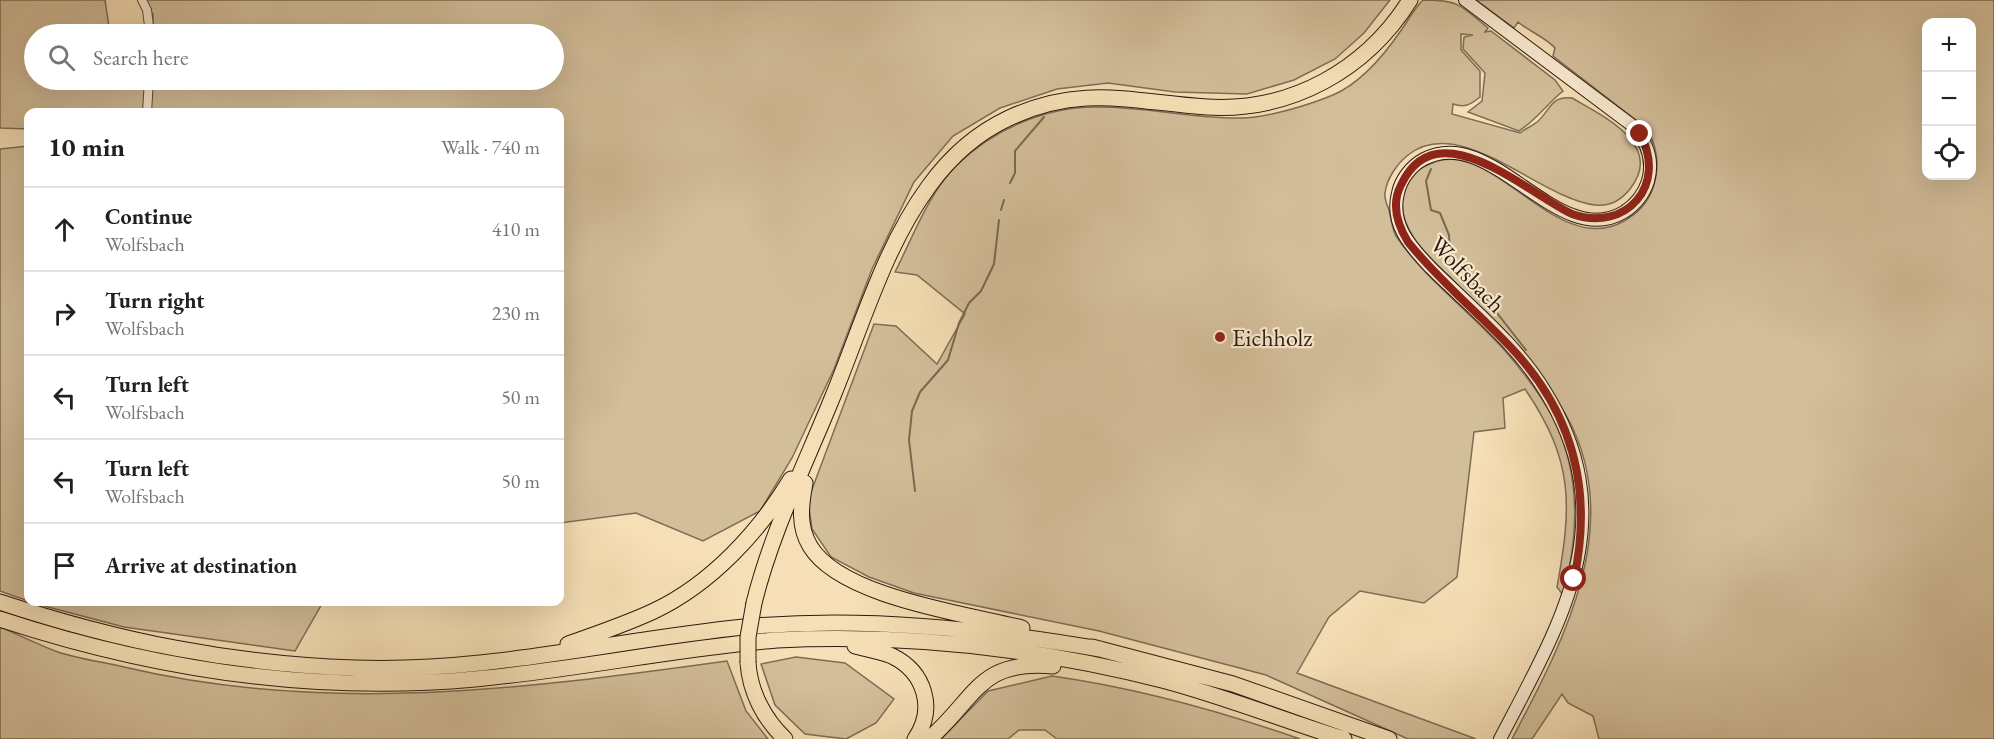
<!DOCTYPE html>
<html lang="en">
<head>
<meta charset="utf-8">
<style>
	:root { --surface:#fff; --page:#f2f2f2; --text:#202124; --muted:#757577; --line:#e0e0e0 }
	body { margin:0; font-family:"EB Garamond",serif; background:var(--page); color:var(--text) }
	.controls { position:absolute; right:18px; top:18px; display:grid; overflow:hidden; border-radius:12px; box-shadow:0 6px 24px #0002 }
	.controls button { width:54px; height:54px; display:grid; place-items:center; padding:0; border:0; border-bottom:2px solid var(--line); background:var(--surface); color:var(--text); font:30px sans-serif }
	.stop { position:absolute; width:18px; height:18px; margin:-14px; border:4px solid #8f2418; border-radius:50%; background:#fff }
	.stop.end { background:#8f2418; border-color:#fff; box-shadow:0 2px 6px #0008 }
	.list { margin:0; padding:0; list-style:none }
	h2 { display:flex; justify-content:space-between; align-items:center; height:78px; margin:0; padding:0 24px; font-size:26px }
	h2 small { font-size:20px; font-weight:400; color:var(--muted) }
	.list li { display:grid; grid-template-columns:39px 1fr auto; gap:18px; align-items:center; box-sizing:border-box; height:84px; padding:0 24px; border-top:2px solid var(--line) }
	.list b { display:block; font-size:22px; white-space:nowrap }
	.list p { margin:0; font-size:20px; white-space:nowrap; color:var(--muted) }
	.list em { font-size:20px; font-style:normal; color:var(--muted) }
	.icon { flex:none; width:33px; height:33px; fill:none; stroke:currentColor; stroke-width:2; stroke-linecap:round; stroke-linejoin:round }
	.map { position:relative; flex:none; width:1994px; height:739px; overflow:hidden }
	.search { position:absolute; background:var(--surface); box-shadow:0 6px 24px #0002; left:24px; top:24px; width:540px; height:66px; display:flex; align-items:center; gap:15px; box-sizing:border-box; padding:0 21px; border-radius:33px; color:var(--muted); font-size:22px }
	.panel { position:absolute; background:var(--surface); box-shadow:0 6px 24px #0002; left:24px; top:108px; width:540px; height:498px; border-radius:12px }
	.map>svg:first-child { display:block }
	.green { fill:#d3be9a; stroke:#7e6c54; stroke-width:1.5; fill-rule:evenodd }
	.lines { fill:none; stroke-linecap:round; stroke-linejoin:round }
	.stream { stroke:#7b6851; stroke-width:2 }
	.minor-casing { stroke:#5d4c39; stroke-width:10 }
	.secondary-casing { stroke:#2a1b0f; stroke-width:14 }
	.motorway-casing { stroke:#2a1b0f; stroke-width:17 }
	.minor { stroke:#f9ead0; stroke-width:8 }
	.secondary { stroke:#f9ead0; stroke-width:12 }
	.motorway { stroke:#f6dfb6; stroke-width:15 }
	.motorway-bridge-casing { stroke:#2a1b0f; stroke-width:17; stroke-linecap:butt }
	.motorway-bridge { stroke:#f6dfb6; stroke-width:15 }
	.route { stroke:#8f2418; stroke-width:8 }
	.poi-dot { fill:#8f2418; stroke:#f9ead0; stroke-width:2 }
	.labels { text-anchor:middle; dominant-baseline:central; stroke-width:4.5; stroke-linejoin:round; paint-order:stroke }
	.street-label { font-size:24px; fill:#2a1b0f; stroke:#f9ead0 }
	.poi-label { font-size:24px; fill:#2a1b0f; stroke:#f9ead0; text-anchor:start }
</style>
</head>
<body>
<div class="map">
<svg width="1994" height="739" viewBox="0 0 1994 739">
	<rect width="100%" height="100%" fill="#f6dfb6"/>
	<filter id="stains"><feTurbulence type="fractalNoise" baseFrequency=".00333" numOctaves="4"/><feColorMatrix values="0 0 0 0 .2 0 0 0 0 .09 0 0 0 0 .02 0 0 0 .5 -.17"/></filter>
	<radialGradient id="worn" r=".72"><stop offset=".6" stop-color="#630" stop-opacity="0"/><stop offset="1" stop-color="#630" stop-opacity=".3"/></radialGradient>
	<path class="green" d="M0,0H105L110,34H34V80H116L118,88L136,80H554V34H153V14L141,0H1390L1364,33L1335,59L1294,80L1247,94L1175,92L1108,83L1057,89L1000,108L953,136L914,182L872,269L834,369L792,458L760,511L703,541L636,513L560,523V112H28V129L0,128Z
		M1423,0C1460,0 1460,5 1488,28L1485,32L1491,31L1555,80L1563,91C1547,104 1536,120 1519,131L1468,112L1482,101L1485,73L1463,49L1464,37L1473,35L1461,34V50L1480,71V97C1470,105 1465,108 1453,104L1452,114L1520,133C1525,129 1532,126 1537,122C1550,111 1551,95 1572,98C1603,116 1665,145 1630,189C1622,199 1610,207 1595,205C1540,199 1461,113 1408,155C1397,164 1387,178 1385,193C1384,198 1387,205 1389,210C1391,218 1392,229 1396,236C1421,274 1462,305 1493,338C1513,358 1540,393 1553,418C1581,474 1579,536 1563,595L1557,587C1572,505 1574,461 1525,389L1503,398L1505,428L1474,432L1457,577L1424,603L1360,591L1329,617L1297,673L1476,739H1408L1266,675L1099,631L914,593L869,577L831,557L812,529L808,500L874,324L896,326L937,364L965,314L917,275L895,272C913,237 928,194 956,166C992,130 1045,107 1095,107C1144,106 1192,119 1241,118C1266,118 1309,105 1333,95C1361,83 1385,54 1402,29C1409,19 1414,9 1423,0Z
		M1476,0H1994V739H1599L1593,716L1568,703L1562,694L1532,739H1512C1563,642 1627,524 1566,415C1554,394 1536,375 1520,356C1498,330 1475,303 1451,278C1428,256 1394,227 1404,191C1407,181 1412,173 1421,168C1434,162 1445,157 1459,160C1512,170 1567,254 1624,221C1637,214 1648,202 1653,188C1660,167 1658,145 1645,127L1553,56L1555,48C1545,37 1530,32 1518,22L1514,28ZM1926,22H1972V176H1926Z
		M28,146V601L0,591V149Z
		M29,602H323L295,651L124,627Z
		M0,627C19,635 39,645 58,652C79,659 103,662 124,667C327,715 524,689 727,661L746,711L768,739H0Z
		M796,657L845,663L894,699L876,723L846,739L805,734L775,705L761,664Z
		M1052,676C1137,688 1220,711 1300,739H1057L1045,730H1019L1008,739H941L988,691Z"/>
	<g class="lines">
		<path class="stream" d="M1431,169L1426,181L1431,210L1440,213L1449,235L1450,253L1526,350
			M1010,183L1015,173V151L1044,117
			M1001,210L1004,200
			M915,491L909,440L912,411L920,392L948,360L959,323L969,303L981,291L994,264L999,220"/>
		<g class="minor-casing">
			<path id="minor" d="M142,0L147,10L150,34
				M147,112L149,80"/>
		</g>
		<g class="secondary-casing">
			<path id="secondary" d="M1465,0L1633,126C1647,142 1654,160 1648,181C1644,194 1635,205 1624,212C1557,252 1492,123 1424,159C1411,166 1401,179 1398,193C1390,224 1410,246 1430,267C1469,306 1516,343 1545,391C1625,520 1561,622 1500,739"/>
		</g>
		<g class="motorway-casing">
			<path id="motorway" d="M805,483C801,505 798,526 810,546C840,597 967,614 1022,628
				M0,602C118,641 231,664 355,668C486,673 614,640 744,627C864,616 982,629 1100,649
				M754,603C772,530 807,461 835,391C863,322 885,246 929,186C950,157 977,133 1009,118C1082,84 1132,102 1207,107C1291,112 1366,70 1410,0
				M0,619C155,670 312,694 475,679C576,670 676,648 777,640C906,634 1037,648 1162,680C1223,696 1283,720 1344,739
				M568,644C597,634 626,624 654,611C711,584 759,532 791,479
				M855,646C867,649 880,651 892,656C925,672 936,709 915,739
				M1092,647L1233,684L1389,739
				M748,663C750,692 764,719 785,739
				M929,739C976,699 978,659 1053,666"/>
		</g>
		<use href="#minor" class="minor"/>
		<use href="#secondary" class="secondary"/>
		<use href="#motorway" class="motorway"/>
		<g class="motorway-bridge-casing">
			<path id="motorway-bridge" d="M748,663V637L754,603"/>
		</g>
		<use href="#motorway-bridge" class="motorway-bridge"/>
	</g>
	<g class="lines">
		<path class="route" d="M1574,579C1592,495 1575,418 1516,353C1481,315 1440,282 1408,242C1397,224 1391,204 1401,185C1437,108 1527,193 1572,214C1626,233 1668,185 1640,134"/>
	</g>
	<circle class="poi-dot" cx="1220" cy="337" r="6"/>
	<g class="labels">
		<g class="street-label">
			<text transform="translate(1468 274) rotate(46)">Wolfsbach</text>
		</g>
		<g class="poi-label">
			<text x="1232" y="337">Eichholz</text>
		</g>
	</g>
	<rect width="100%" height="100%" filter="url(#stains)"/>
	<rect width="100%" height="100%" fill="url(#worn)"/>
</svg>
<div class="controls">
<button>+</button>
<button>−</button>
<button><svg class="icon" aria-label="locate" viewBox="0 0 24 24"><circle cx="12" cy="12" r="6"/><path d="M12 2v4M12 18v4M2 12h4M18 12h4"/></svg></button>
</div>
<div class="stop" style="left:1574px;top:579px"></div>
<div class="stop end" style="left:1640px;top:134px"></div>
<div class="search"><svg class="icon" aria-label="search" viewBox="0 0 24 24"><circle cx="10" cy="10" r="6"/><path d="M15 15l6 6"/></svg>Search here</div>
<section class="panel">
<h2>10 min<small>Walk · 740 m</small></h2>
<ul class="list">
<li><svg class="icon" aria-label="ahead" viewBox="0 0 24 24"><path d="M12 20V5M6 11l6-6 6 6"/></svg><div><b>Continue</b><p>Wolfsbach</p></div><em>410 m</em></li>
<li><svg class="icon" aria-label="right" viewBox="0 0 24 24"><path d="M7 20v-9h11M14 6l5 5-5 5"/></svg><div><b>Turn right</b><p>Wolfsbach</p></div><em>230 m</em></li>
<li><svg class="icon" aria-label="left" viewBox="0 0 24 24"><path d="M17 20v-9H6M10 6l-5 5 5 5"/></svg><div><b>Turn left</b><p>Wolfsbach</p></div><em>50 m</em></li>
<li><svg class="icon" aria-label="left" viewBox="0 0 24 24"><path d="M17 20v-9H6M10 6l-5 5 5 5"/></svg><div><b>Turn left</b><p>Wolfsbach</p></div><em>50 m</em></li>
<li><svg class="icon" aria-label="arrive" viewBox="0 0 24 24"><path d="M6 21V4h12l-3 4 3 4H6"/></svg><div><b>Arrive at destination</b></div></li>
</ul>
</section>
</div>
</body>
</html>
